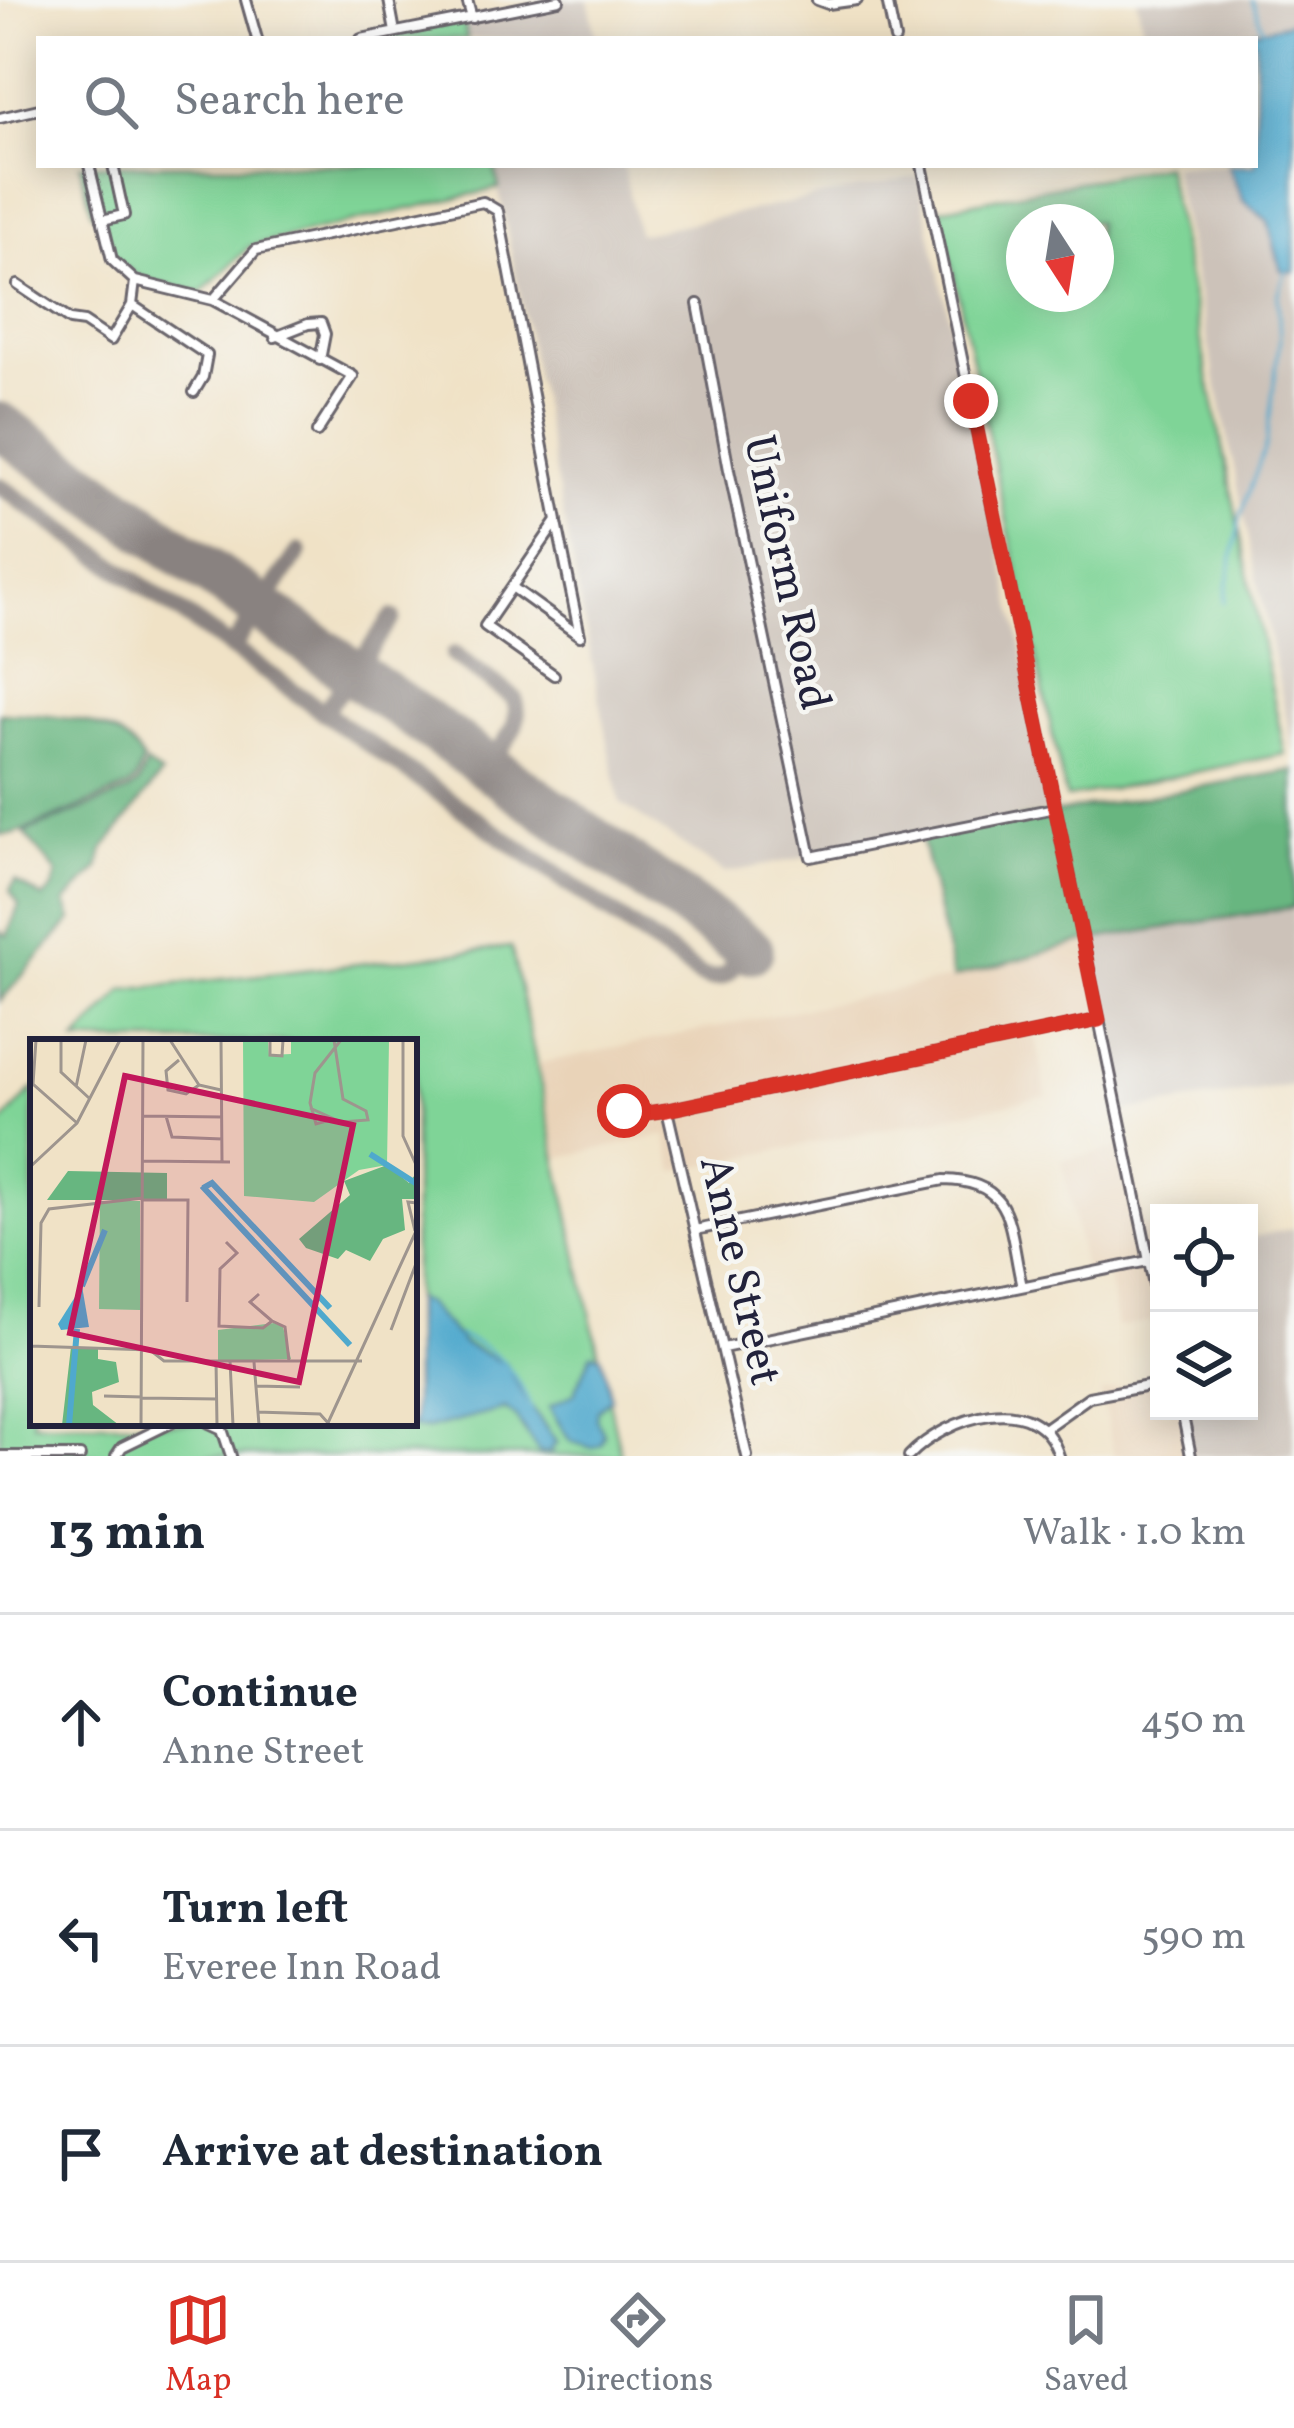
<!DOCTYPE html>
<html lang="en">
<head>
<meta charset="utf-8">
<style>
	:root { --surface:#fff; --page:#f2f2f3; --text:#1f2937; --muted:#747a83; --line:#e0e1e3; --accent:#d93025 }
	body { margin:0; font-family:Vollkorn,serif; background:var(--page); color:var(--text) }
	.controls { position:absolute; right:36px; bottom:36px; display:grid; overflow:hidden; border-radius:0px; box-shadow:0 6px 30px #0003 }
	.controls button { width:108px; height:108px; display:grid; place-items:center; padding:0; border:0; border-bottom:3px solid var(--line); background:var(--surface); color:var(--text); font:60px sans-serif }
	.compass { position:absolute; left:1006px; top:204px; width:108px; height:108px; border-radius:50%; background:var(--surface); box-shadow:0 6px 30px #0003; rotate:168deg }
	.stop { position:absolute; width:36px; height:36px; margin:-27px; border:9px solid #d93025; border-radius:50%; background:#fff }
	.stop.end { background:#d93025; border-color:#fff; box-shadow:0 3px 12px #0008 }
	.list { margin:0; padding:0; list-style:none }
	h2 { display:flex; justify-content:space-between; align-items:center; height:156px; margin:0; padding:0 48px; font-size:51px }
	h2 small { font-size:39px; font-weight:400; color:var(--muted) }
	.list li { display:grid; grid-template-columns:78px 1fr auto; gap:36px; align-items:center; box-sizing:border-box; height:216px; padding:0 48px; border-top:3px solid var(--line) }
	.list b { display:block; font-size:45px; white-space:nowrap }
	.list p { margin:0; font-size:39px; white-space:nowrap; color:var(--muted) }
	.list em { font-size:39px; font-style:normal; color:var(--muted) }
	.icon { flex:none; width:66px; height:66px; fill:none; stroke:currentColor; stroke-width:2; stroke-linecap:round; stroke-linejoin:round }
	.map { position:relative; flex:none; width:1294px; height:1456px; overflow:hidden }
	.search { position:absolute; background:var(--surface); box-shadow:0 6px 30px #0003; left:36px; right:36px; top:36px; height:132px; display:flex; align-items:center; gap:30px; box-sizing:border-box; padding:0 42px; border-radius:0px; color:var(--muted); font-size:45px }
	.sheet { height:804px; background:var(--surface) }
	nav { display:flex; justify-content:space-around; align-items:center; box-sizing:border-box; height:168px; border-top:3px solid var(--line); background:var(--surface); font-size:33px; color:var(--muted) }
	nav a { display:grid; justify-items:center; gap:6px }
	nav .on { color:var(--accent) }
	.map>svg:first-child { display:block }
	.built { fill:#e9d3b8 }
	.industrial { fill:#ccc2b9 }
	.green { fill:#7fd497; stroke:#507b69; stroke-width:3; fill-rule:evenodd }
	.forest { fill:#67b680; stroke:#446c5e; stroke-width:3 }
	.water { fill:#4fa9cd; stroke:#386684; stroke-width:3 }
	.lines { fill:none; stroke-linecap:round; stroke-linejoin:round }
	.stream { stroke:#4fa9cd; stroke-width:3 }
	.taxiway { stroke:#898280; stroke-width:18 }
	.runway { stroke:#898280; stroke-width:48 }
	.street-casing { stroke:#6a656c; stroke-width:14 }
	.street { stroke:#fff; stroke-width:8 }
	.route { stroke:#d93025; stroke-width:15 }
	.labels { text-anchor:middle; dominant-baseline:central; stroke-width:9; stroke-linejoin:round; paint-order:stroke }
	.street-label { font-size:45px; fill:#22223b; stroke:#f6f6f2 }
	.inset-river { fill:none; stroke:#4fa9cd; stroke-width:6 }
	.inset-road { fill:none; stroke:#9e958e; stroke-width:3 }
	.view { fill:#c2185b; fill-opacity:0.15; stroke:#c2185b; stroke-width:6 }
	.inset-edge { fill:none; stroke:#22223b; stroke-width:6 }
</style>
</head>
<body>
<div class="map">
<svg width="1294" height="1456" viewBox="0 0 1294 1456">
	<rect width="100%" height="100%" fill="#f6f6f2"/>
	<filter id="ink" filterUnits="userSpaceOnUse"><feTurbulence type="fractalNoise" baseFrequency=".00833" numOctaves="2"/><feDisplacementMap in="SourceGraphic" scale="24" xChannelSelector="R" yChannelSelector="G"/><feConvolveMatrix kernelMatrix="1 2 1 2 8 2 1 2 1" color-interpolation-filters="sRGB"/></filter>
	<filter id="wash" filterUnits="userSpaceOnUse"><feTurbulence type="fractalNoise" baseFrequency=".004" numOctaves="4" result="noise"/><feDisplacementMap in="SourceGraphic" scale="48" xChannelSelector="R" yChannelSelector="G"/><feGaussianBlur stdDeviation="2.7" result="paint"/><feColorMatrix in="noise" values="0 0 0 0 0 0 0 0 0 0 0 0 0 0 0 0 0 1.4 0 .05"/><feComposite in="paint" operator="in"/></filter>
	<g filter="url(#wash)">
		<rect width="100%" height="100%" fill="#f0e2c6"/>
		<path class="built" d="M1089,940L1101,1020L1035,1033L1047,1096L675,1171L666,1135L557,1158L536,1064L953,978Z
			M1128,1147L1159,1296V1320L1117,1327L1107,1272L1085,1274L1062,1160Z
			M1159,1380V1411H1183L1193,1456H1114L1101,1392Z"/>
		<path class="industrial" d="M550,0H588L597,39H467L463,19Z
			M1137,0H1294V19L1207,39H1145Z
			M494,165H623L638,234L918,176L1057,809L725,873L620,803Z
			M1171,165H1232L1268,221L1279,269L1294,268V755Z
			M1294,907V1085L1120,1112L1089,940Z
			M1294,1228V1456H1193L1183,1411H1249V1238Z"/>
		<path class="green" d="M463,19L467,39H375Z
			M80,165H494L499,188L250,246L201,293C146,280 112,280 98,217L92,213Z
			M1165,165L1285,754L1066,798L940,209ZM1024,222H1096V294H1024Z
			M511,947L621,1456H0V1126L33,1089V1423H414V1042H76L124,990Z"/>
		<path class="forest" d="M0,713C45,715 121,716 143,761L136,780L127,788L15,834L0,835Z
			M146,764L161,775L104,849L99,868L66,902L72,920L0,1001V931L7,936L19,905L10,891L15,881L43,898L53,888L57,873L24,833L128,792L139,783Z
			M1294,770V907L1089,940L953,978L921,837Z"/>
		<path class="water" d="M1294,21V271L1293,272L1281,270L1268,221L1243,200L1228,165H1255V39H1223Z
			M414,1299L426,1304L464,1344L506,1364L528,1403L557,1443L551,1448L553,1452L539,1453L515,1416L505,1409L428,1429L414,1428L410,1423H414Z
			M592,1353L601,1356L611,1398L597,1410L596,1419L604,1434L601,1444L592,1448L570,1441L549,1407L574,1394Z"/>
		<g class="lines">
			<path class="stream" d="M1252,0L1263,29
				M1224,602L1241,515L1266,444L1280,338L1278,296L1286,270
				M459,1336C499,1350 517,1372 532,1411"/>
			<path class="taxiway" d="M0,486L701,976C727,985 736,966 740,943
				M232,648L299,552
				M454,655L514,698C525,725 503,743 488,765
				M324,712L392,618"/>
			<path class="runway" d="M0,426L750,950"/>
		</g>
	</g>
	<g filter="url(#ink)">
		<g class="lines">
			<g class="street-casing">
				<path id="street" d="M246,0L257,39
					M389,0L395,32
					M467,0L472,18
					M817,0L828,4L857,0
					M887,0L895,39
					M361,39L559,0
					M0,118L39,109
					M89,165L112,260L135,281L213,300L256,250L483,202L498,211L557,521L485,626L554,675
					M922,165L1159,1309
					M102,220L124,215L113,165
					M18,285L70,320L84,322L111,340L132,305L135,281
					M213,300L353,376L317,432
					M698,304L729,470L811,857L1055,808
					M132,305L207,355L203,377L194,392
					M275,337L308,324L321,323L325,334L320,360
					M512,587L580,636L557,523
					M667,1110L747,1456
					M624,1111L641,1114L667,1110L1099,1020
					M695,1230L944,1180C1017,1181 1008,1229 1022,1286
					M723,1348L1148,1261
					M1182,1411L1191,1456
					M209,1423L222,1429L231,1456
					M1044,1429L1089,1397L1159,1384
					M0,1456H80
					M116,1456L122,1447L171,1423
					M909,1456C946,1417 1038,1386 1059,1456"/>
			</g>
			<use href="#street" class="street"/>
		</g>
	</g>
	<g class="lines" filter="url(#ink)">
		<path class="route" d="M624,1111L640,1114L667,1110L1099,1020L971,401"/>
	</g>
	<g class="labels">
		<g class="street-label">
			<text transform="translate(785 573) rotate(78)">Uniform Road</text>
			<text transform="translate(738 1271) rotate(77)">Anne Street</text>
		</g>
	</g>
	<g transform="translate(30 1039)">
		<rect width="387" height="387" fill="#f0e2c6"/>
		<path d="M213,1H238L239,16L261,15V1H359L357,126L329,131L284,163L214,157ZM70,162H110V271L69,270ZM244,284L253,288L261,320L188,322V291Z" fill="#7fd497"/>
		<path d="M357,126L379,144L387,133V160H372L375,191L353,200L340,222L316,211L308,220L276,209L269,200L320,156L314,142ZM38,132L137,134V161H17ZM41,308L68,310V320L86,323L89,343L62,353L63,366L89,386H32Z" fill="#67b680"/>
		<path d="M52,247L59,288L31,291L28,285Z" fill="#4fa9cd"/>
		<path class="inset-river" d="M340,115L387,145M172,147L320,306M173,149L182,144L300,269M52,247L75,191M39,386L47,290"/>
		<path class="inset-road" d="M6,1L3,45L47,84M31,1V33L59,59M140,1L169,46L191,51M191,1L192,122M240,1V16L252,17L253,1M373,1V97L387,128M149,21L136,32L138,51L156,55L169,46M46,48L56,1M280,69L311,83L338,81L336,72L313,60L304,1M113,77L192,78M136,77L142,98L192,100M304,80L286,85L280,64L285,34L311,1M113,122L200,123M0,128L47,84L90,1M113,161H158L157,263M385,192L378,163L387,164M196,203L207,214L190,230L189,287L233,289L242,282L255,288L259,322M229,255L220,263L242,282M9,268L11,184L19,170L113,159M0,275V386M361,291L387,222M0,307L120,311L134,322H332M186,322L187,386M200,322L203,386M224,323L229,386M226,347L270,348M74,357L112,358M112,359L187,360M227,373L290,375L299,385M111,386L113,1M297,386L387,190"/>
		<path class="view" d="M95,37L323,86L269,343L40,294Z"/>
		<rect width="387" height="387" class="inset-edge"/>
	</g>
</svg>
<div class="controls">
<button><svg class="icon" aria-label="locate" viewBox="0 0 24 24"><circle cx="12" cy="12" r="6"/><path d="M12 2v4M12 18v4M2 12h4M18 12h4"/></svg></button>
<button><svg class="icon" aria-label="layers" viewBox="0 0 24 24"><path d="M12 4l9 5-9 5-9-5zM3 14l9 5 9-5"/></svg></button>
</div>
<svg class="compass" viewBox="-18 -18 36 36"><path d="M0-13l5 13h-10z" fill="#e53935"/><path d="M0 13l5-13h-10z" fill="#747a83"/></svg>
<div class="stop" style="left:624px;top:1111px"></div>
<div class="stop end" style="left:971px;top:401px"></div>
<div class="search"><svg class="icon" aria-label="search" viewBox="0 0 24 24"><circle cx="10" cy="10" r="6"/><path d="M15 15l6 6"/></svg>Search here</div>
</div>
<section class="sheet">
<h2>13 min<small>Walk · 1.0 km</small></h2>
<ul class="list">
<li><svg class="icon" aria-label="ahead" viewBox="0 0 24 24"><path d="M12 20V5M6 11l6-6 6 6"/></svg><div><b>Continue</b><p>Anne Street</p></div><em>450 m</em></li>
<li><svg class="icon" aria-label="left" viewBox="0 0 24 24"><path d="M17 20v-9H6M10 6l-5 5 5 5"/></svg><div><b>Turn left</b><p>Everee Inn Road</p></div><em>590 m</em></li>
<li><svg class="icon" aria-label="arrive" viewBox="0 0 24 24"><path d="M6 21V4h12l-3 4 3 4H6"/></svg><div><b>Arrive at destination</b></div></li>
</ul>
</section>
<nav>
<a class="on"><svg class="icon" aria-label="map" viewBox="0 0 24 24"><path d="M3 6l6-2 6 2 6-2v14l-6 2-6-2-6 2zM9 4v14M15 6v14"/></svg>Map</a>
<a><svg class="icon" aria-label="directions" viewBox="0 0 24 24"><path d="M12 3l9 9-9 9-9-9zM9 14v-3h6M13 9l2 2-2 2"/></svg>Directions</a>
<a><svg class="icon" aria-label="saved" viewBox="0 0 24 24"><path d="M7 4h10v16l-5-4-5 4z"/></svg>Saved</a>
</nav>
</body>
</html>
